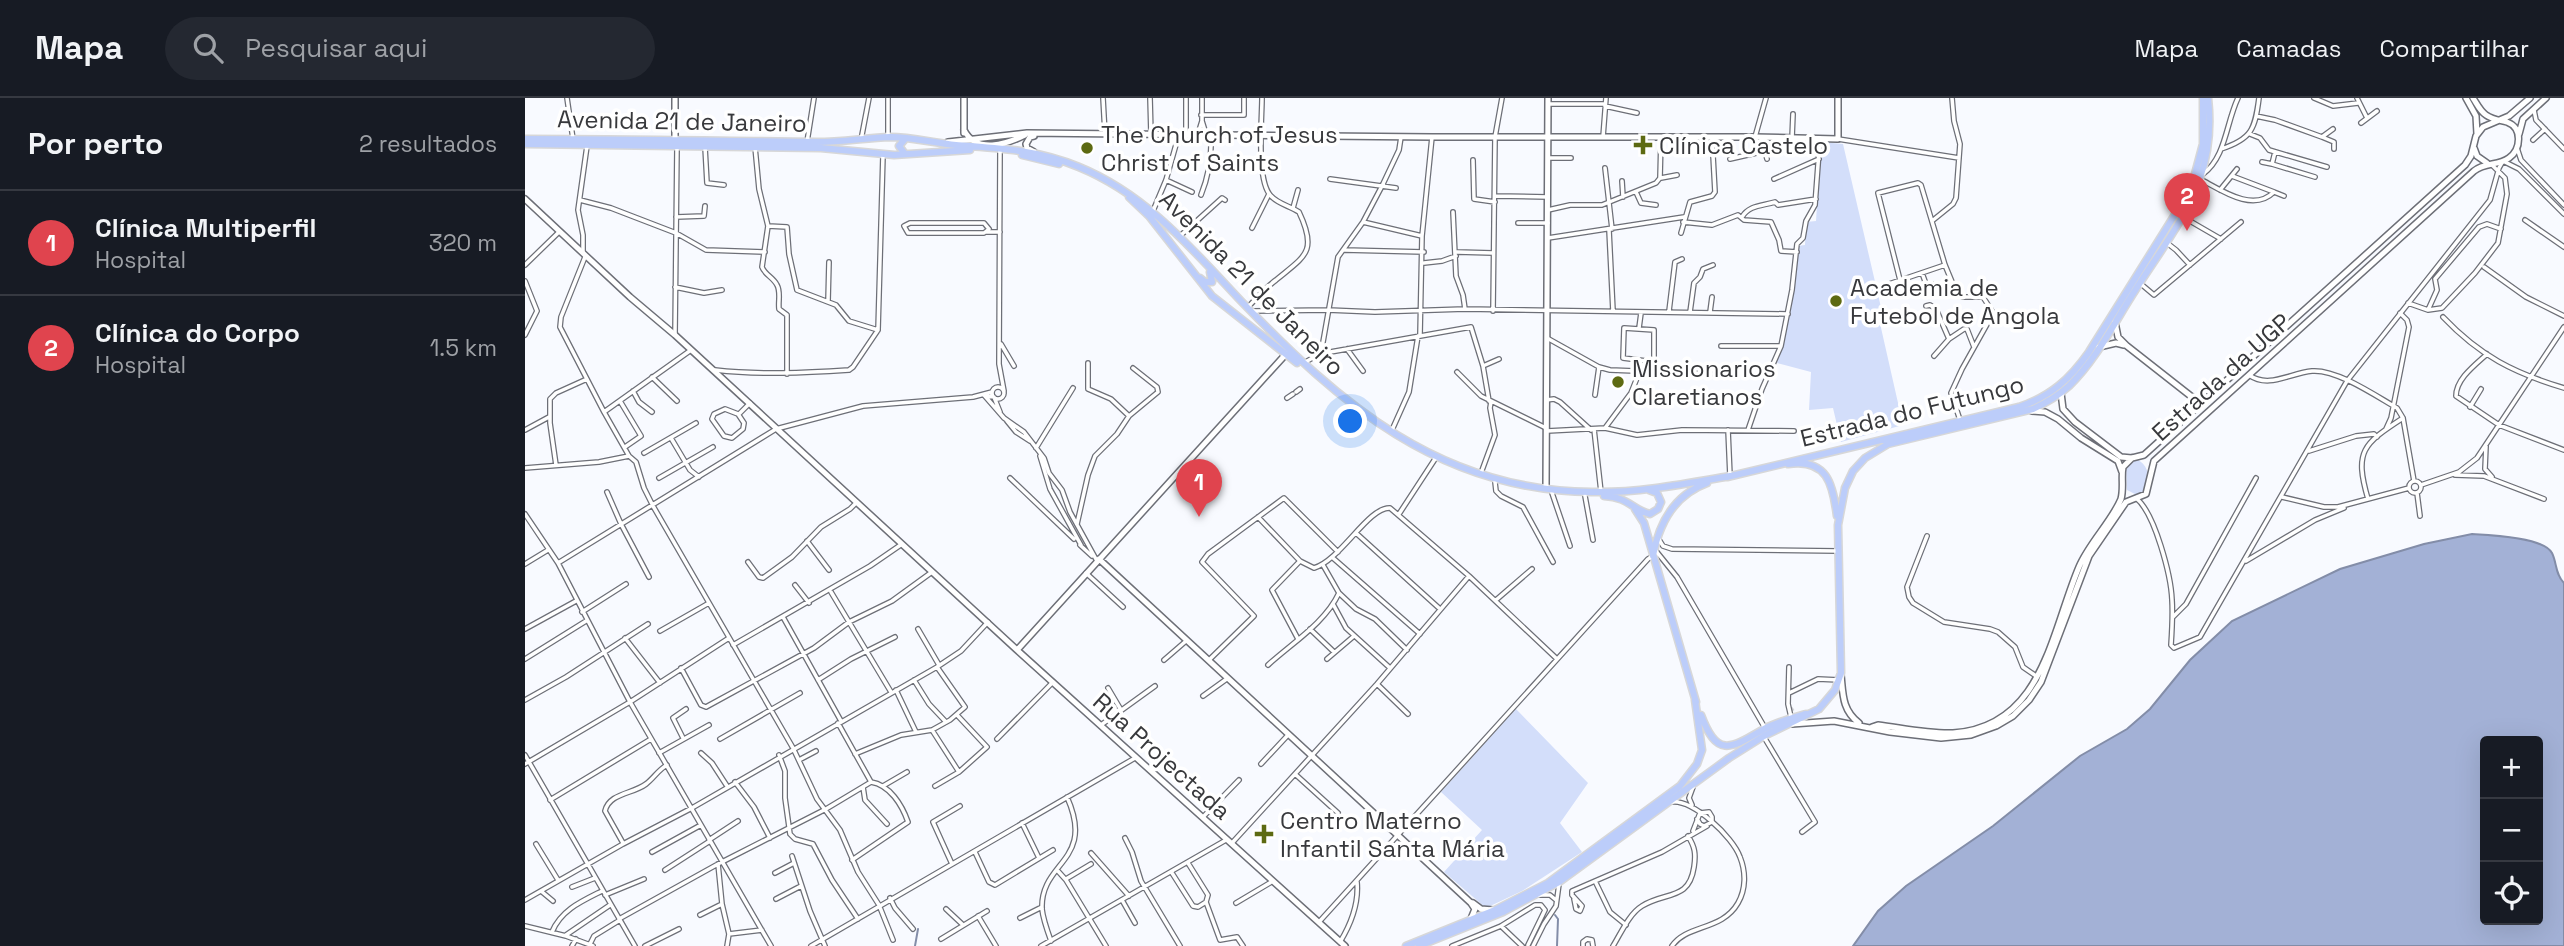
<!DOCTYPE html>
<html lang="pt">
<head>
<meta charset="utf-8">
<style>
	:root { --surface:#171b24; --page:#242831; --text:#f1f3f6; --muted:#9ea1a6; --line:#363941; --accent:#aeb58f }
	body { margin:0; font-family:"Space Grotesk",sans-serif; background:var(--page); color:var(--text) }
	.controls { position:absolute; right:21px; bottom:21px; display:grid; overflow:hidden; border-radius:7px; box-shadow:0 7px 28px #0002 }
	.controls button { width:63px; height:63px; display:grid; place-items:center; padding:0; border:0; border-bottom:2px solid var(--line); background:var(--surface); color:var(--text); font:35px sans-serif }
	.you { position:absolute; left:826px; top:324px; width:24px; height:24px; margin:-18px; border:5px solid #fff; border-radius:50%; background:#1a73e8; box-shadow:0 0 0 10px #1a73e833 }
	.badge { display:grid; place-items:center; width:46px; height:46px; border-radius:50%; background:var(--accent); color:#fff; font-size:23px; font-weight:700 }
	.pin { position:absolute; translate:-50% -58px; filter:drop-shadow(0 2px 4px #0008) }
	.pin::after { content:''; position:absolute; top:37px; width:24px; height:21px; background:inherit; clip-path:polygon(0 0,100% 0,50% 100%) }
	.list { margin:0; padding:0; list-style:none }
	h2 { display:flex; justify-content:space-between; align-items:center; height:91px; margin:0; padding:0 28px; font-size:30px }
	h2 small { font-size:23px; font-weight:400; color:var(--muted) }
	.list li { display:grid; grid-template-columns:46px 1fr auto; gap:21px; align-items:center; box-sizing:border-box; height:105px; padding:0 28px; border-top:2px solid var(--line) }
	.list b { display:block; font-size:26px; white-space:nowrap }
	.list p { margin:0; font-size:23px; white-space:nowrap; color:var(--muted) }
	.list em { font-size:23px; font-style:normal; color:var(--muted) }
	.icon { flex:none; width:38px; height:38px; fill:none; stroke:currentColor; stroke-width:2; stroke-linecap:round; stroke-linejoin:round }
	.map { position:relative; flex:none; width:2039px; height:848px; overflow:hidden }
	header { display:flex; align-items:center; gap:42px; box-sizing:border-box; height:98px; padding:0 35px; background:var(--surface); border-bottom:2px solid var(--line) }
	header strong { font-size:33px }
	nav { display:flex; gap:38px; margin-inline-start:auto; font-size:24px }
	.search { width:490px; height:63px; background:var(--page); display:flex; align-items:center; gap:18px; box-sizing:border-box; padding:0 24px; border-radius:38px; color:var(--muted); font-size:26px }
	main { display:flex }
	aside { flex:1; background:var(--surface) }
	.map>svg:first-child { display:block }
	.green { fill:#d3defa }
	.water { fill:#a3b1d6; stroke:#838da8; stroke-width:2; fill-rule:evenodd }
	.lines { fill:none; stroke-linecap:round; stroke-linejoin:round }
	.stream { stroke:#838da8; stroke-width:2 }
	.street-tunnel { stroke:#d2d3d8; stroke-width:3.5; stroke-dasharray:3.5 2; stroke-linecap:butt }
	.street-casing { stroke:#6d6f77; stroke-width:6 }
	.secondary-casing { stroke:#6d6f77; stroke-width:8 }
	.primary-casing { stroke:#d7d7d8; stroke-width:9 }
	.street { stroke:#fff; stroke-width:3.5 }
	.secondary { stroke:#fff; stroke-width:5 }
	.primary { stroke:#bccdfa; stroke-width:6 }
	.poi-dot { fill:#5d6a12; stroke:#fff; stroke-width:2.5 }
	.labels { text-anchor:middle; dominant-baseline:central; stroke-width:7; stroke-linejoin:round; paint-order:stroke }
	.street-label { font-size:24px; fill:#38393c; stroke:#fff }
	.poi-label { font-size:24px; fill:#38393c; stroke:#fff; text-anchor:start }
</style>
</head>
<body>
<header>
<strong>Mapa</strong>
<div class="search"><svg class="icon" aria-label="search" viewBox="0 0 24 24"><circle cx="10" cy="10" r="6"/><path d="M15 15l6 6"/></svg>Pesquisar aqui</div>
<nav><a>Mapa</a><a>Camadas</a><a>Compartilhar</a></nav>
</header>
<main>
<aside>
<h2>Por perto<small>2 resultados</small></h2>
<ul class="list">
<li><span class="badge" style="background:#e0444e">1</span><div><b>Clínica Multiperfil</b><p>Hospital</p></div><em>320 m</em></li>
<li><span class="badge" style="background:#e0444e">2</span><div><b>Clínica do Corpo</b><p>Hospital</p></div><em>1.5 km</em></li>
</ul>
</aside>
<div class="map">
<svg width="2039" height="848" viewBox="0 0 2039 848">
	<rect width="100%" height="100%" fill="#f8faff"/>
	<path class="green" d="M1296,44L1318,46L1358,218L1354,221L1378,327L1316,344L1308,310L1284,312L1286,274L1252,265L1270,189L1272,148L1280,147L1281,124L1291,123Z
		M1610,361C1626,365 1629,391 1612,397L1602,392L1601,367Z
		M991,611L1063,685L1035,725L1057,754L997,793L961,810L919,774L957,732L916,694Z"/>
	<path class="water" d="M1947,436C1964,437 2019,439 2027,455C2032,465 2030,476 2039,485V848H1328L1353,813L1381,788L1468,728L1555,658L1602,631L1625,611L1665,562L1707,523L1815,471L1899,446ZM1960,643H2013V822H1960Z"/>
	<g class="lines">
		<path class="stream" d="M1030,817L1033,821L1032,848
			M390,848L393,831"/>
		<path class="street-tunnel" d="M1266,610L1268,613"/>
		<g class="street-casing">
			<path id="street" d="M42,0L48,41
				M363,0V39
				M578,0L580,36
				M625,0L626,36
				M1789,0L1808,8L1833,5
				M1832,0L1842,20
				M1023,6H1080
				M1080,8L1112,15
				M2009,12L2011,22L2039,51
				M676,17H719V0
				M1731,18L1750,22L1797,39L1808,31
				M677,23L681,36
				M1836,25L1852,13
				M661,36V0
				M673,36L677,23V0
				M1725,36L1735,40L1744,52L1802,69
				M1078,39L1081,0
				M1230,39L1241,0
				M1236,39L1242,61
				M1797,39L1809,44V51
				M1267,40L1268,16
				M1313,41L1434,60
				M336,42L344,0
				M2008,42L2020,31
				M282,44L289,0
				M180,49L182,85L199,87
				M230,49L234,91L243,128L237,169C240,177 248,179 252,187C256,194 253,203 254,211L262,217V276
				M1992,50L1996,62L2039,107
				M1696,51C1727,41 1730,31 1734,0
				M475,53L474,266L479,293
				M1750,54L1747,66L1790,79
				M1023,60H1046
				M1205,61L1240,53
				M948,62L949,101L970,104
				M1737,64L1747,66
				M1080,70L1087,131
				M1678,76C1701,59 1701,25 1713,0
				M1136,80L1152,77
				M805,81L871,90
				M1249,81L1294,61
				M1675,81C1696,92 1728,115 1749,94L1707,78
				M641,82L667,94
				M1097,83L1098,99
				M1695,92L1712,71
				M1111,94L1116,105L1131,107
				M1749,94L1759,98
				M676,97C684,77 687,59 686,37
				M970,98L1023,99
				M55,102L86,110L151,135L181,152L240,154
				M768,110L773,92
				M1023,112L1045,107H1077L1131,85L1135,80L1136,40
				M628,113L641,82L654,36
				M928,114L931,178L938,197L940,211
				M151,119L179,118L180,108
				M1217,119C1224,107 1237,108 1250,104L1253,107L1291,101
				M1658,119L1696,141
				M2000,122L2039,149
				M1407,123L1428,106L1431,100L1435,46L1429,23L1427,0
				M838,124L897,138
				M1158,124L1187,127L1213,117L1219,122L1246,124L1254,142L1256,153L1272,154
				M385,125H459L464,131L459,135H383L379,128Z
				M993,125H1023
				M243,128L262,129L264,156L272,192L311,207L324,223L353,232
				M727,130L744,96
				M1084,132L1088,213
				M462,134H475
				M1156,135L1165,104L1187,98L1190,94L1187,39
				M655,138L697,100L700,102
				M1023,140L1159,119
				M1642,145L1651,152L1665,167
				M819,152L899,154
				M58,154V137L53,112L62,48
				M932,154L968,155
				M60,159L36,219L35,229L79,314L104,358L111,364L119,390L128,408L268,650L292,701L315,732L333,774L354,807L368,842
				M899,165L917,163L931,158
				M0,167L34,134
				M1959,169L2001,199L2039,218
				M1397,175L1401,186H1408
				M1375,182L1353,95L1393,85L1396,87L1420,167L1432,196L1438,199H1458L1467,213L1465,221L1437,271L1426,295L1435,322
				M0,183L12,213L0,237
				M1364,186L1420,167
				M1616,186L1629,197L1716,124
				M150,189L179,195L197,192
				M303,203L304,164
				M1883,205L1903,212L1917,210L1950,175L1973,145L1982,96L1980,80L1967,67
				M1401,208L1405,207L1411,211L1424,241
				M723,209C732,200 740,190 751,182C780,158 793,154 774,114C765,108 753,106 746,98C731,83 737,21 737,0
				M1903,212L1912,192L1910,181L1954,129L1962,126L1976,131
				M728,213L803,212L850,214L940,211L1263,216
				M968,213L970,39L977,0
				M1144,213L1150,164L1157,161
				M1165,214L1169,185L1175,179L1178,171L1188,167
				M1185,214L1187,199
				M1918,219C1955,258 1989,275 2039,290
				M1099,230L1129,232V264L1098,260Z
				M1114,230L1116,215
				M150,237L152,49
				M895,237L897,138L907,39
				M1022,240L1074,269L1085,272L1186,276
				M476,246L489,268
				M1196,248H1256
				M822,251L838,273
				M794,256L946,229L958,268L964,303
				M1962,256C1950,267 1931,281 1931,298L1974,327L2039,352
				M1409,258L1424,241L1439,231H1442L1449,249
				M563,265V291L586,301L604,318
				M779,265L794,256L798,244L813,159L838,124L857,88L874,52L876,39
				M958,268L974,261
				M190,272C235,277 279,275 324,272L328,269L353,232L358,57
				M932,274L956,298L1021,330
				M1724,277C1744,291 1765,275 1787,273C1812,271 1851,298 1872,310L1878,320L1889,383
				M127,279L152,303
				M467 295a6 6 0 1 1 12 0a6 6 0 1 1-12 0Z
				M108,293L114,304L127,314
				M771,294L775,291
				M459,297L479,320L499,334L519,360L524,375L537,392L545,414L572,463
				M1070,297L1074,269
				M461,298L469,299L475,314
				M762,300L768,296
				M1021,302L1029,301L1035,304L1066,332
				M95,303L116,338L100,349
				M1945,309L1956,291
				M200,311L213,316L219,325L218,331L207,340L199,338L187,321L189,316Z
				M79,314L166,252
				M214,316L225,305
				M482,323L491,334L505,343
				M1080,330L1112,337L1157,332L1269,333
				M1069,331L1076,394
				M1861,331L1866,320L1884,229L1882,222L1875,215
				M0,332L24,319
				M867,332L884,294L893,238
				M1203,332L1205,378
				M1223,332L1237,291L1256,248L1267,192L1272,146L1278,140L1281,123L1290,107L1295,40
				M1022,333L1080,330L1106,295L1114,275
				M146,340L165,372L174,379
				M1961,348L1960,371L1967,379
				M511,350L548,290
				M1784,353L1831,338L1849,336L1852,339
				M119,355L171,325
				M515,358L525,391L556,447
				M31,367L25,325V301L31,295L62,281
				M0,370L74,364L104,358
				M956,375L970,337L965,310L966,304
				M1930,377L1959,378L2019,401
				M134,380L188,349
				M485,380L549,441
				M1884 389a6 6 0 1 1 12 0a6 6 0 1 1-12 0Z
				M970,384L971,393L976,398L998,409L1028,464
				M1896,387L1934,374L1952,360L2039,229
				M82,394L96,426L124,479
				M1027,395L1045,448
				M1892,395L1895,418
				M1060,398L1068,442
				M1757,399L1799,409H1813L1884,390
				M1611,400C1630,415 1646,478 1647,502C1648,517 1647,532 1646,547L1649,550L1675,539L1822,283L1965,102L1974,70L1978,63L1994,71L2039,116
				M1843,401C1829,353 1838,346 1878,320
				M0,416L33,465L105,604L246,848
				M874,416L910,361
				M733,419L775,463L789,470C816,462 843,409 865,410L944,478L1032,561
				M552,426L563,377L570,358L592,336L604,318L633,294L632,289L608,270
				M831,435L915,511
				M1402,438L1382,489L1384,499L1388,505L1419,524L1465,531L1473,534L1490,549L1498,569L1511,578
				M1133,440L1138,448L1147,451L1313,453
				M282,443L304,472
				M555,447L567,458
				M1131,453L1152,479L1240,630
				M808,460L895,536
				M1721,463L1790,422L1819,410
				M223,464L234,479L238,480L267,459L296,429L325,411L332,404
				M33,465L251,331L338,308L448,299L467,294
				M0,466L23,452
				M561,475L598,509
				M270,487L284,505
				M306,494L366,594
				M814,495L831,511L850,521L882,552
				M971,502L1007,471
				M808,506L821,530L865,570
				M57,514L101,486
				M258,519L316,623
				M1648,519L1661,506L1731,380
				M0,531L51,503
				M393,531L414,567
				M785,531L809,554
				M135,533L184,505
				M100,540L135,585
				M773,541L747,492L775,463
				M208,547L345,468L377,446
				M0,561L61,523
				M802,561L829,538
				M639,562L661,543
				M684,562L729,518L677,464L683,456L759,400L813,454
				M743,567C767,545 800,525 814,495L798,467
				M1264,569L1263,606L1266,619
				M156,570L176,607L181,609L289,550L324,524L367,503L407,474
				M293,582L326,561L370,539
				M389,582L404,606L421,624
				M852,586L883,616
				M583,590L596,612
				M371,592L391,634
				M1264,595L1293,581L1314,582
				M678,598L703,580
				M0,602L41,579L123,526
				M313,625L346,684C365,687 377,707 383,724L327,762
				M576,627L630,588
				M407,632L434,674
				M1239,639L1290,724L1277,734
				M158,640L148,620L161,611
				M195,641L275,595
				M472,641L528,584
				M134,655L184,627
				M176,655L187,665L202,688
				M330,656L376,637L407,632L425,622L440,609L412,569
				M0,657L110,848
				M254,657L260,673V700L265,736L270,741L288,746L307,782L333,821
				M274,662L291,653
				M0,666L105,604L204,540
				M736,666L763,637
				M770,676L813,715
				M210,684L229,709L245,740
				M358,688L382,674
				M410,688L434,674L462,649L432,617
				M338,689L340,702L362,726
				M25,702L126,641
				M1146,704C1168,701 1208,739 1215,759C1221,774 1221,791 1213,805C1197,833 1162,826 1147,848
				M1167,707L1164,700L1168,689
				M678,719L714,682
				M1172,721L1175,726L1179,728L1187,724V719L1184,714L1175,715
				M497,725L514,760
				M1168,733L1175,715
				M600,740L607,754L616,783L655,848
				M184,742L213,723
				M98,745L80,713C84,695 108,696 121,686C129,680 133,672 142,667
				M707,745L852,586L944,478
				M11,746L33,782
				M127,754L176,727
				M450,754L464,784L470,787L528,752
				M566,755L604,798
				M267,758L285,813L300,848
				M663,765L683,797L681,804L695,842L712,839L718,848
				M193,766L197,806L204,836L202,848
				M427,766L408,724L435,708
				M140,772L185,743
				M532,772L541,782L581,848
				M250,775L269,765
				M647,775L668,808L673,809L681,804
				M541,781L566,766
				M1070,783L1085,814L1101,827
				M47,789L70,780
				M16,793L28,803
				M80,797L119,781
				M1013,797H1025L1031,802
				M365,800L370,810L388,831
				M251,801L276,788
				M1049,801L1051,811L1055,813L1057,808L1047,797V793L1137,754L1182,728
				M0,802L98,746L167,710L412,569L436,553L463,524
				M597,802L610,825
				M711,805L748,783
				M421,811L437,826
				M175,817L197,806
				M453,818L471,848
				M495,820L517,809
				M94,821L193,766L301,711L346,684
				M794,824L1123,461L1128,458
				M0,828L41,838L68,848
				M976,828L997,848
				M27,834C36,812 57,803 77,793
				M204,836L237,832
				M41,837L85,807
				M416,841L462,813
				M526,843C522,832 518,821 517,811C515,763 571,764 542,699
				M815,844C826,826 834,806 832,784
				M65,846L69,838L95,822
				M47,848L51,841
				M120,848L154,831
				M286,848L610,660
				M516,848L701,742
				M927,848L976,828L1010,807H1016L1020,812L1003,847
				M1008,848L1019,826L1031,808L1034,786
				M1058,848V844L1062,841L1067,842L1068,848
				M1088,848C1096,835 1104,816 1117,808C1141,793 1164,803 1169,769C1171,756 1170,749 1163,738"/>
		</g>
		<g class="secondary-casing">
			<path id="secondary" d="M439,0V35
				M1941,0L1951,18L1952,36
				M439,32C451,56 482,46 500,37
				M1994,36L1998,21L2021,0
				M509,38L505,39L501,46L502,50L509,54
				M150,42V0
				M423,44L502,35L907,39H1230L1313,41V0
				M1949,50L1952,58L1962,65
				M0,101L105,199L150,237L492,552L820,848
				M1590,224L1593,239L1602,248L1667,299L1678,303
				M1574,249L1591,245L1599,247
				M1536,295L1538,311L1550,324L1596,359L1607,360L1619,357L1940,67L1946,58L1951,38L1958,29L1984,18L2005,0
				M1507,313L1520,314L1533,321L1556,340L1593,363L1597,374
				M1021,390L1023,0
				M574,461L946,805L950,811L945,823
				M492,552L761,256
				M1316,577C1318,596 1317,612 1334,625
				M1267,626L1309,623L1365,634L1416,640L1446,637L1471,628L1488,618L1504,602L1516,584L1564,458L1601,404L1621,396L1629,363L1949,73C1960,64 1973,68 1984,60C1996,51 1998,30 1982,24C1975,22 1968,22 1961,17C1955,13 1952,6 1948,0
				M1347,629L1353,627C1377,630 1403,636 1428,635C1518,629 1526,535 1554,469C1564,445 1587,423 1596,401C1599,390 1596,379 1598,369L1607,360
				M948,805L956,811L968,812"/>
		</g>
		<g class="primary-casing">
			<path id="primary" d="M0,41C97,41 195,43 292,44C316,44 341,40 365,39C387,39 409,45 431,47C474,50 514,52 554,69C622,97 667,151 716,203C815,306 915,393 1067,394C1113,395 1159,386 1205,378
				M380,41L374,48L380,56
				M0,46L296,50L369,57L445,52
				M497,57L534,66
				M604,99L624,118L687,198L772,265
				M675,180L680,184H687L685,174
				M1263,366C1302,360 1308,386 1312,418
				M1202,379L1494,309C1526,298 1545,281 1564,254L1666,91L1678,46V0
				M1079,398C1104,399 1107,412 1125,416L1133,411L1136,404L1132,395L1124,392
				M1110,411L1119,425L1171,604
				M1128,458C1134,425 1149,397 1182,385
				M1176,617C1192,660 1205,651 1239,631C1252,624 1267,620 1281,616
				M881,848L970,812L1023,785L1155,688L1172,666L1177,652L1170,602
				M894,848L978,814L1034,784L1204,660L1239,638L1294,611L1310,592L1316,575L1313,427L1320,390L1328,373L1340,360L1363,346L1508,311C1521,305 1533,298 1544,288C1572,261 1590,223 1611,191C1633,156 1662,119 1675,80C1684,54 1686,27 1683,0"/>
		</g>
		<use href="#street" class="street"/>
		<use href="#secondary" class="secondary"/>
		<use href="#primary" class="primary"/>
	</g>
	<g class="poi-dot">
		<path d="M1114.5 36.5h7v7h7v7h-7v7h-7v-7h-7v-7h7z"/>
		<circle cx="562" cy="50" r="7"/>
		<circle cx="1311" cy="203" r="7"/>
		<circle cx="1093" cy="284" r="7"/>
		<path d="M735.5 725.5h7v7h7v7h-7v7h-7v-7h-7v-7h7z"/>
	</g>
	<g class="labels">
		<g class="street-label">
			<text transform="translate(157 23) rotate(1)">Avenida 21 de Janeiro</text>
			<text transform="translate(727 185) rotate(45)">Avenida 21 de Janeiro</text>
			<text transform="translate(1696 279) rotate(-42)">Estrada da UGP</text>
			<text transform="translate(1387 313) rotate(-14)">Estrada do Futungo</text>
			<text transform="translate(637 658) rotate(42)">Rua Projectada</text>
		</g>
		<g class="poi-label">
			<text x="576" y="36">The Church of Jesus<tspan x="576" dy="28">Christ of Saints</tspan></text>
			<text x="1134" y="47">Clínica Castelo</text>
			<text x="1325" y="189">Academia de<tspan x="1325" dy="28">Futebol de Angola</tspan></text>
			<text x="1107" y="270">Missionarios<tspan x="1107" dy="28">Claretianos</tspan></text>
			<text x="755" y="722">Centro Materno<tspan x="755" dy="28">Infantil Santa Mária</tspan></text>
		</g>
	</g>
</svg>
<div class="controls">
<button>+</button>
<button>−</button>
<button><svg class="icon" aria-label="locate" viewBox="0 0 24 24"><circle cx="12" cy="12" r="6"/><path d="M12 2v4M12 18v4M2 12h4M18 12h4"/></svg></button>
</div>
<div class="you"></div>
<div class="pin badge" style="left:674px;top:419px;background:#e0444e">1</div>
<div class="pin badge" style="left:1662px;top:133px;background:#e0444e">2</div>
</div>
</main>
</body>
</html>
